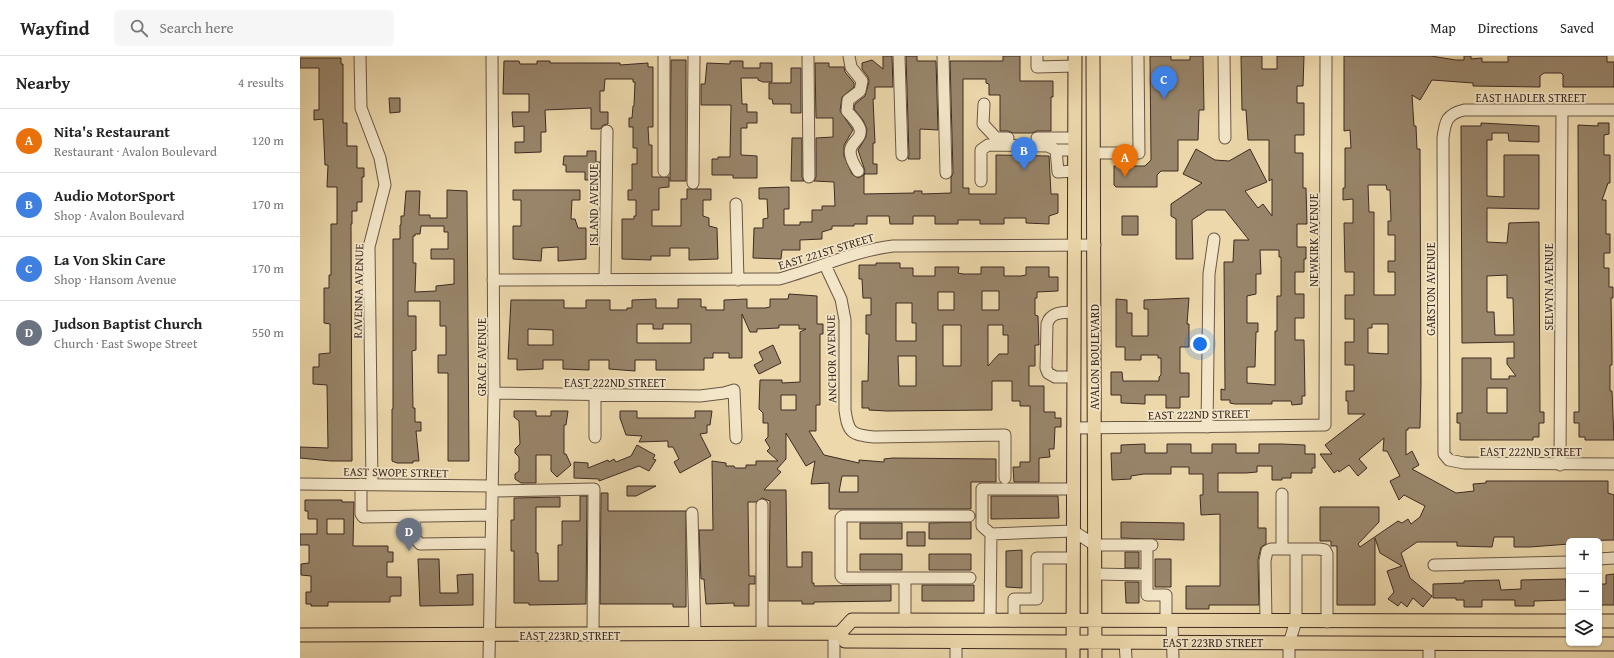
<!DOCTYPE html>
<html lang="en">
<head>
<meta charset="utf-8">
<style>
	:root { --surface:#fff; --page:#f6f6f6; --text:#222; --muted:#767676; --line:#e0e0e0; --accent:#8f2418 }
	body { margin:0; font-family:"Gentium Book Plus",serif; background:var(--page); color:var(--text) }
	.controls { position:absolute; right:12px; bottom:12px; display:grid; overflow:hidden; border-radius:6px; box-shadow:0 1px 3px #0004 }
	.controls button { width:36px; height:36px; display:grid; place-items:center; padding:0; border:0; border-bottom:1px solid var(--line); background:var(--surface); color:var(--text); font:20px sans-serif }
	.you { position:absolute; left:900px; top:288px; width:14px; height:14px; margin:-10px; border:3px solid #fff; border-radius:50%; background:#1a73e8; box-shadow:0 0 0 6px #1a73e833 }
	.badge { display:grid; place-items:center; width:26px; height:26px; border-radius:50%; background:var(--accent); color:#fff; font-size:13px; font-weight:700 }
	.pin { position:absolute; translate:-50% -33px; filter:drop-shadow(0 1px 2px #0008) }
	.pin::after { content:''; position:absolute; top:21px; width:14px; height:12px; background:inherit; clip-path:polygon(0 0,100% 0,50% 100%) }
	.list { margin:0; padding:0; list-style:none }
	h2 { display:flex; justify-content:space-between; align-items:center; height:52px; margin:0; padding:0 16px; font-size:17px }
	h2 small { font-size:13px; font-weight:400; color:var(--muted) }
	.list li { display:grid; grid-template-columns:26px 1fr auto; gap:12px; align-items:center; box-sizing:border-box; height:64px; padding:0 16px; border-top:1px solid var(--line) }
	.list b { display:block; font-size:15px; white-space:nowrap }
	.list p { margin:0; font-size:13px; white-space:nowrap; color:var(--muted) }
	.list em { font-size:13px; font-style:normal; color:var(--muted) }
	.icon { flex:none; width:22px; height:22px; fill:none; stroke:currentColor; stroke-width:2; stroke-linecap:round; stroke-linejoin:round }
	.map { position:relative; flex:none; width:1314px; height:602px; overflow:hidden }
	header { display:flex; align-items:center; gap:24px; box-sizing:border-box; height:56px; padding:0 20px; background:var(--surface); border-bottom:1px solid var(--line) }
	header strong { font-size:19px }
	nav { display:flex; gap:22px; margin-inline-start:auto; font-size:14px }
	.search { width:280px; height:36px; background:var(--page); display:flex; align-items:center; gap:10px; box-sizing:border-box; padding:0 14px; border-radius:6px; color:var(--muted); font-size:15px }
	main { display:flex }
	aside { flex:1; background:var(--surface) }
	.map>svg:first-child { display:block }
	.building { fill:#98856a; stroke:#3e2b23; fill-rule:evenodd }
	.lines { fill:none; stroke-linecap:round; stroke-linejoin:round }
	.minor-casing { stroke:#6a5645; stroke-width:13 }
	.major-casing { stroke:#3e2b23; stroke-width:15 }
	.minor { stroke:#f3e6c8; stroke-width:11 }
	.major { stroke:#ecd8ab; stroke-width:13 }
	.labels { text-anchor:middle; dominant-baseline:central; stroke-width:3.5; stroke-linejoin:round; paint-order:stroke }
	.street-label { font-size:12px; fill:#3e2b23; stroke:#f3e6c8 }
</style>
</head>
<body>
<header>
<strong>Wayfind</strong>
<div class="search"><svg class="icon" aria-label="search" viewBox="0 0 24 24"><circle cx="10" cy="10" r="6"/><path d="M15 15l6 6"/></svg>Search here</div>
<nav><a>Map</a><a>Directions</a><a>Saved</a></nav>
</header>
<main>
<aside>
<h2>Nearby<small>4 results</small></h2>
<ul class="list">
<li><span class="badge" style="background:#e8710a">A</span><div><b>Nita's Restaurant</b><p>Restaurant · Avalon Boulevard</p></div><em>120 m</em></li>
<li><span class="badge" style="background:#3f7fe0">B</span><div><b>Audio MotorSport</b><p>Shop · Avalon Boulevard</p></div><em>170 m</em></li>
<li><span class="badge" style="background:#3f7fe0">C</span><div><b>La Von Skin Care</b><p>Shop · Hansom Avenue</p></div><em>170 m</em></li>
<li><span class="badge" style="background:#6b7280">D</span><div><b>Judson Baptist Church</b><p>Church · East Swope Street</p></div><em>550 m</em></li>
</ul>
</aside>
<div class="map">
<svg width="1314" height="602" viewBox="0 0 1314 602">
	<rect width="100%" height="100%" fill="#ecd8ab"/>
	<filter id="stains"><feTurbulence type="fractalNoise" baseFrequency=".005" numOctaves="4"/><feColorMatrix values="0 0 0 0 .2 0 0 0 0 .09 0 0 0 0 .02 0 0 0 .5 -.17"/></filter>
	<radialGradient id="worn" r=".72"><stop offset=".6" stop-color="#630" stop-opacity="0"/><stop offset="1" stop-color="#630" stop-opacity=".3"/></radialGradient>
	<path class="building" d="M583,0H592L593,31H575V43H573L575,87H573V108H577V118H564V138L614,137V135H622V138L651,137V122L653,117L650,5H703V0H720V25H753V41H751V75H737L732,77H713L708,75H700V39H689V28L686,27V23H663V132H669V138H696V99L749,100L751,138H758V157L749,160V168L726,167V162H704V168H680V164H658V168H635V160H613V168H590L589,160H567V168H554V170H532V173L522,176V183L500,184V194H482L481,203L453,202L454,172H463V163L468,162L467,143H459V132L489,131V153H484V169H500V166H512V154H522V150H535L534,126L514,125L516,121V82L533,81V62H516L515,7H529V11H544L545,16L554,27V31L542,41L540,55L553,74L544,89V100L552,118L558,122L564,119L565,115L558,94L566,81L567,73L563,64L554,53L555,48L565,40L569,26L568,21L562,13V7L572,4L583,13Z
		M606,0H617V5H636L638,74L620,73V103H608L609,99Z
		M850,0H871V4H890V0H903L904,54H899L898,84H878V115H861L857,119V131H816L814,129V110H845L851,104Z
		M941,0H962V13H977V0H1004L1003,30H997V47H1004V79H995V97H1003V132H1006L1007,168H997V191H1006V203H1004V216H995V238H1004V262H995V284H1004L1005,340H1002V348L992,349L991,345H972V348H935L930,347V344H921V333L925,334L924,206H933L934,184H949L925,154H907L892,164L893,203H876V163L871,160V148L902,127L883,118L896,93L915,104L929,105L950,93L967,126L945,135L958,152L963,148L972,160V123L969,125V84H948L946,54H942ZM960,194H979V201H981V240H977V275H975V329L947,327V311H955L956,276H958V267H947V240L956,238V218H961Z
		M1044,0H1131L1156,4H1164V0H1171V3L1182,2V6H1208V0H1307V6H1314V31H1263V19L1261,17H1244L1240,20V31L1173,30V27L1132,24L1120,44L1112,39L1114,70H1116L1117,93H1120L1121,327L1120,372H1108V374H1106V399L1112,395L1119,409L1112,413L1156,437L1174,435L1173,428L1186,427V425H1308V437L1314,439V484L1269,485V488L1230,491H1214V481H1194L1192,491L1157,490V486H1117L1101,497L1110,522L1132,540L1123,551L1113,542L1107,551L1101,546L1098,550L1088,543L1094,536L1087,515L1102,510L1080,497L1075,482V549H1037V490H1031V485H1020V451H1079V466L1058,488L1060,491L1098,465L1102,467L1108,463L1111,468L1120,461L1125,450L1104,439L1099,444L1090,425L1100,420L1087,395H1083L1084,382L1059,403L1067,412L1058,420L1049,409L1039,416L1038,414L1034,417L1020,398H1032L1025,389L1065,358H1048V345H1046V335H1054V309H1045V286H1054V263H1045V239H1054V216H1045L1044,167H1053V143L1043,144V132H1045V92H1051L1050,74L1044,75ZM1068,129H1086L1087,134H1090L1091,165H1088V179H1095V205H1088V216H1095V239H1074V156H1069ZM1072,268H1088V298L1068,297V272H1072Z
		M0,2H41V8H43V67H47V90H57V112H64V121H62V146H57V155H52V168H51L52,405H31L0,402V391L28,392L27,329L13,328V311H19V298L30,297V268L24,267V232H29V219H31V168H37V131H27L28,109H25L23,63L14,64V54H19V12H0Z
		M371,4H386V125H370Z
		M204,5H219L220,8H237V5H250V7H320V9L348,7V11H353V71H348L349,89H352V121H369V131L359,132V154H352V170H381V143H387V133H411V144H403V160L409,162V170L417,172L418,203L389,204V192H370V200H351V204L322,203V163H334V160H336V144H328V134H332V108H337V92H333V71H329V62H332L333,50H334L335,26H333V23H305L304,35H300V56H308V68L303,69L300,73H291V52L245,54L246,76H241V96L215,97V86H224V70L213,71L212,56H229V38H203Z
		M430,5H443V12H460V7H472V26H463L458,24V22H441L442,48H447V56H457V67H447V72H441V99L457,100V122H433V119H412V103H418V101H430L431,49H401V28H405L407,7L430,8Z
		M491,12H501V57H491V48H473L472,43H469V27H491Z
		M89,42H100V56L90,57Z
		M1181,67L1239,70V86L1209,85L1208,77H1192V84H1187V140L1204,141V99H1239V153L1187,152V186L1207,187L1209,167L1239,166L1240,356H1244V367H1239V381H1233V384H1160V367H1157V357H1162V302H1191V323H1209V320H1216L1207,308V302H1214V286L1162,287L1161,70H1181ZM1207,219V242H1213L1214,279H1195L1194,256H1187V220ZM1187,332H1207V357H1187Z
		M1298,67H1309V78L1304,79V99H1310V127H1308L1302,144H1306V178H1310V197H1304V212H1309V231H1313V242H1311L1312,299V309H1310V335H1312L1314,384H1285V381H1279V367H1274V356H1279L1278,69L1298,70Z
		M492,82H502V121L504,125H491Z
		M287,95H296V106H300L299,124H285V116H266V109H263L264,100H287Z
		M147,134L167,135L169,405H148V317H138V299H146V270H140V245H108V260H116V294L112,295L113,352H115V366H121V375H116L119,405H113V407H97L92,405V353H93V183H100V169H101V160H104L106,135H120L119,159H130V162H147ZM121,170H144V176H148V193H131V203H154V228L136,230V235L115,236L116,207H113V180H115V178H120Z
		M213,134H280V144H272L271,163H275L278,172H286V203L258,205V191L242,192L241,205L213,203V170H221V144H213Z
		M822,160H838V179H822Z
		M576,207H600V212H613V220H635V211H659L658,217L663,218H681V211H704V220H721L726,219V211H749V221H758V235L737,236V242H735V259L738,260L739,289H735V310H729V330H744V356H755V362H761V371H755L754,393H749L750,401L739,402V426H714L713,411H720V406H730V350H720V345H712V325H692V354L587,355L569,354V352H562V325H568L569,278H566V259H571V242H563L562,223H559V209H576ZM682,235H699V254H682ZM638,236H654V254H638ZM596,247H612V267H616V285H596ZM643,269H661V310H643ZM688,269H703V279H708V298H699L688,310ZM598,300H616V330H599Z
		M489,238L517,240V268H523V278H520V349H516V375H509L524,399L559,407V404L584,406V403L593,402L696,403V426H671V453H529V427L511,428L515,405L506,410L486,377V403L477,413L481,416L464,434H486L487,511H502V496H512V527H514V530L591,529V545L514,546V548H502V545H469L470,445L462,442L456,446H448L449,520H455V528H449V550H434V547L406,548L404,523H401L399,474H413L412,405L426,407V410H434L435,412H446V409H456V405H478L467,395L470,392L465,384L468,381V367H463V357L459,353L460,324H482V327L500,326V276L506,273H499V269H479V272L457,273V276H450L442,258V302H429V297H413V302H404V314H356V304H335V315L309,313V304H289V314L263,313V304H243V313L217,314V303H208L211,244H264V252H286V244H310V254H327V252H332V244L356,243V252H378V243H401V251H406V254H424V244L447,243V252H465L470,251V243H488ZM337,268H353V273H363V268H391V287H337ZM228,273L253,274V289H228ZM481,339H496V354H481ZM542,420H558V436H539Z
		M889,242L887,268H889V291H880V317H889V341H880V352H866V339H845V348L821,347V339H811V316H822L823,325H859V321L861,319V302H858V299H841V304H825V291H816V243L827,244V257H832V280H848V253H844V244Z
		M473,289L481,307L459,318L454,309L463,304L459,296Z
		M214,355H236V360H251V355H268L266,369H264V398H266L271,409L257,421L251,415V399H236V427H221L215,423V418L219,415V401L215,397V393L220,388L219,365L214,361Z
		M320,355H337V362H395V355H412L410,369H407V377L400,378L411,400L380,417L374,406L379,403L373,391H368V385L339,386L342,380L326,379L320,362Z
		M845,388V397H867V388H891V397H912V388H936V397H959V388H982L1005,389V398H1015V412H1012V417H991V422H982V424H972V410H957V416L946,417H918V436H958V472H966V488L961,491L958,504L959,549H909V553H886V530H920V458L901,459L900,439H903V418H889V411H871V418H844L831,420V423L812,424L811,397H821V389Z
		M337,389L355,399L353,403L356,404L349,415L339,410L299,425V423L274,422V406L288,407V412L308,404L309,406L314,403L316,406L331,400Z
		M327,430H356L336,440H327Z
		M301,437H308V455H386V551H373V548H300Z
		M280,440H287L286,548L229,549V547H214V495H211V464H214V442L260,441V451H236V497H238L239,525H258V489H262V465H280Z
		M691,440H758L759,462L691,463Z
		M5,444H42V446H54L53,490H88V496H93V506H87V521H101V540H92L90,541V546H28V550H11V548H6V536H11V520L1,519V508L9,507V489H0V478H17V463H8V455H5ZM27,463H44V478H27Z
		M671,466V483H629V467Z
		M821,466L884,467V484L821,482Z
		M560,467H602V483H560Z
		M607,476H625V490H607Z
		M722,494V532L706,531V495Z
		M825,496H839V512H825Z
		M560,498H602V514H560Z
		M629,498H671V514H629Z
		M118,503H139L140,537H158L157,519L173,518V549L120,550Z
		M855,503H871V531H855Z
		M1314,518V549H1299V528H1306V519Z
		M1266,523L1267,544L1234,545V550H1215V544H1182V551H1164V544H1156V542H1133V528L1164,527V525L1199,524L1201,534L1221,533V524Z
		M825,526H839V547H826Z
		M622,529H674V545H622Z"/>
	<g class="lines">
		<g class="minor-casing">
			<path id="minor" d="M60,0L61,52L80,102L85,129L69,191L72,428
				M364,0V115
				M508,0L509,121
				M549,0L551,11L562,25L560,35L548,44L547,55C551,60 558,66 560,73C563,89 538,84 558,115
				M599,0L602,99
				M643,0L646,117
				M737,0V11L775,10
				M924,0L925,82
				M684,48L683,68L696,82H708
				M1314,54H1164C1147,58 1145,65 1143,82L1144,398L1149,404L1164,407L1314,408
				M737,82H775
				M756,94L758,116L775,115
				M794,97H839L838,0
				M681,125V94L688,89L748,90L756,94H775
				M393,127L394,0
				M436,148L438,224
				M525,209L541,243L545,264V354C548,376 551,379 574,381L705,379V422
				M193,224L479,223C517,213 553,195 593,190L795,189
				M305,224L307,75
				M774,256C763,257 751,255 747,268L746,312L748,317L755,321H774
				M194,337L400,340L424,337L434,334L436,382
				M295,340V381
				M907,371L909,218L914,183
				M773,372L1025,369L1026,0
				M1260,409L1262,54
				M0,428L192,430
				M61,428V458L63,461L192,459
				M192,435L294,433L293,578
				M982,438V493
				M392,457L395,578
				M114,460V481L120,488L191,487
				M691,478L773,475L795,489H852
				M847,489V539H866V565
				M1299,503L1314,502
				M1134,509L1269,506
				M795,518L847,519
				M605,522H543L541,520V462L543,460H669
				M605,565V522H670
				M690,565L691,478L682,470V433H773
				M714,565V543H737V502H773
				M872,565L873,602
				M966,565L965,505L967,495L971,493H1019L1025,494L1027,498V566
				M462,577V449
				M656,585V602
				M825,586L826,602
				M189,602L194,337L192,0
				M534,602V577
				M989,602V587L996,565V493
				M1129,602V587"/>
		</g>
		<g class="major-casing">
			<path id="major" d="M793,0L795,602
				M1299,565H1314
				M540,577L545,585L1314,588
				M0,579L540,577L552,564L1269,565
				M773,602L775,0"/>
		</g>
		<use href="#minor" class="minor"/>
		<use href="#major" class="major"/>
	</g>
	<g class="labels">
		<g class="street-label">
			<text x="1231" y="41">EAST HADLER STREET</text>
			<text transform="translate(293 149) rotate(-90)">ISLAND AVENUE</text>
			<text transform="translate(1013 184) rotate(-90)">NEWKIRK AVENUE</text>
			<text transform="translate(526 195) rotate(-17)">EAST 221ST STREET</text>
			<text transform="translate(1248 231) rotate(-90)">SELWYN AVENUE</text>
			<text transform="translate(1130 233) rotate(-90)">GARSTON AVENUE</text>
			<text transform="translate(58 235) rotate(-89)">RAVENNA AVENUE</text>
			<text transform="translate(181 301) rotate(-90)">GRACE AVENUE</text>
			<text transform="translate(794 301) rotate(-90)">AVALON BOULEVARD</text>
			<text transform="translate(531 303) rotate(-91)">ANCHOR AVENUE</text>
			<text x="315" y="326">EAST 222ND STREET</text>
			<text transform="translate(899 358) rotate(-1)">EAST 222ND STREET</text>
			<text x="1231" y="395">EAST 222ND STREET</text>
			<text transform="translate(96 416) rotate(1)">EAST SWOPE STREET</text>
			<text x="270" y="579">EAST 223RD STREET</text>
			<text x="913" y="586">EAST 223RD STREET</text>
		</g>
	</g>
	<rect width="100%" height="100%" filter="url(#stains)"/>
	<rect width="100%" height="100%" fill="url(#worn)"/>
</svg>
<div class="controls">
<button>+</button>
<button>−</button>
<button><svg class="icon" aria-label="layers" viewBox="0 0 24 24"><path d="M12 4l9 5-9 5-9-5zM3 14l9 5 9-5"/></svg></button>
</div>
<div class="you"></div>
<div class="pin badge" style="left:825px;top:121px;background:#e8710a">A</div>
<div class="pin badge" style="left:724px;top:114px;background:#3f7fe0">B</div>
<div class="pin badge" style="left:864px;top:43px;background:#3f7fe0">C</div>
<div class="pin badge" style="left:109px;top:495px;background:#6b7280">D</div>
</div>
</main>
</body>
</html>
